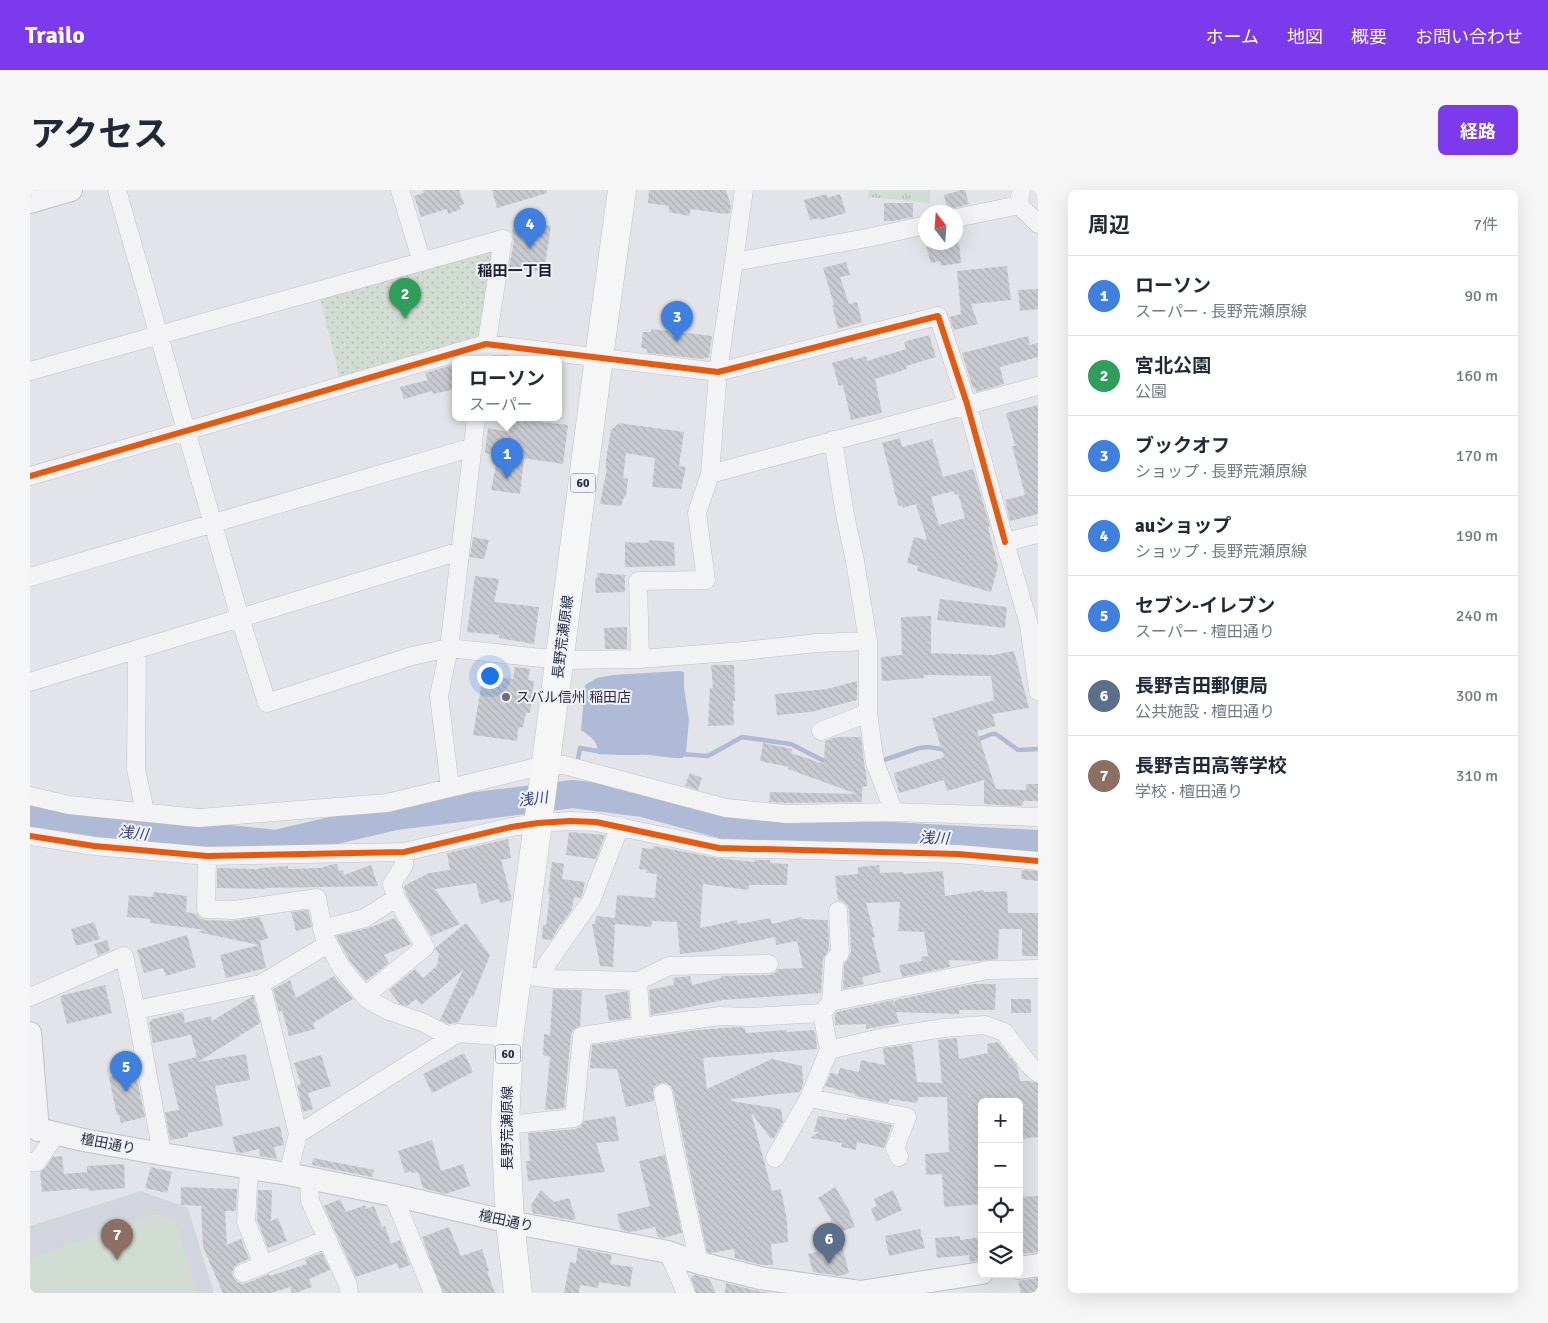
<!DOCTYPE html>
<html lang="ja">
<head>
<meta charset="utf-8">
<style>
	:root { --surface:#fff; --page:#f6f6f7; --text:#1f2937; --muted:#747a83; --line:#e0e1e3; --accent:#7c3aed }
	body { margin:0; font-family:Signika,"Noto Sans JP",sans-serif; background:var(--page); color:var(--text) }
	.controls { position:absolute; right:15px; bottom:15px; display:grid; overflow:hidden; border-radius:8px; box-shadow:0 5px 20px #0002 }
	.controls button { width:45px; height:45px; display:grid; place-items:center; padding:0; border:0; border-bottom:1px solid var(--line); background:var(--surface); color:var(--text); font:25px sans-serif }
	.compass { position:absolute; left:888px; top:15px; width:45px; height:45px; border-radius:50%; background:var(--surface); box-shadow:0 5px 20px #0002; rotate:343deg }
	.you { position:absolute; left:459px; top:485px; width:18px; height:18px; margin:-12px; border:4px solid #fff; border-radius:50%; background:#1a73e8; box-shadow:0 0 0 8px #1a73e833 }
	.badge { display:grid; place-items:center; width:32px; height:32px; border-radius:50%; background:var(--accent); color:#fff; font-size:16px; font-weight:700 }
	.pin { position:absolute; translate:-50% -41px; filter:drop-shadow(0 1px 2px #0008) }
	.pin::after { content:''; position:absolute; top:26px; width:18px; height:15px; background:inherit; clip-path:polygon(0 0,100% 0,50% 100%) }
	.popup { position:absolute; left:422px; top:166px; width:110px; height:65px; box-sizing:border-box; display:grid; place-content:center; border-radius:8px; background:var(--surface); filter:drop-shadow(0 1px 4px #0005); font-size:16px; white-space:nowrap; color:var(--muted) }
	.popup b { font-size:19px; color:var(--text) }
	.popup::after { content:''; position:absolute; left:50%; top:100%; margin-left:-10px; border:10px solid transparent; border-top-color:var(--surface) }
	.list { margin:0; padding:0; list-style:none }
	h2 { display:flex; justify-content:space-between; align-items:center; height:65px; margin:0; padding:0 20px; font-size:21px }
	h2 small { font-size:16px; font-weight:400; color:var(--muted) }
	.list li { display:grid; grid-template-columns:32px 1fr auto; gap:15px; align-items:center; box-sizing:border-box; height:80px; padding:0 20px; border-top:1px solid var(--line) }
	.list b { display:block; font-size:19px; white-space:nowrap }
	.list p { margin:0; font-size:16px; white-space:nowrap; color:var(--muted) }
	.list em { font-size:16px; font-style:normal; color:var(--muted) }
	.icon { flex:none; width:28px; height:28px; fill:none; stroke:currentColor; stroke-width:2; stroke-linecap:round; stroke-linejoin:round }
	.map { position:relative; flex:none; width:1008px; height:1103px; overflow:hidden; border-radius:8px }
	header { display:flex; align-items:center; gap:30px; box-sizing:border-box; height:70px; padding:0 25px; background:var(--accent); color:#fff }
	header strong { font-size:24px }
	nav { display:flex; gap:28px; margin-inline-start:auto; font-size:18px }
	.intro { display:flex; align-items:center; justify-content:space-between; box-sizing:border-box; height:120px; padding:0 30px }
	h1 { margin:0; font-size:35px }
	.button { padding:12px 22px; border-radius:8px; background:var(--accent); color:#fff; font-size:18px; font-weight:700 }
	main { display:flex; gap:30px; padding:0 30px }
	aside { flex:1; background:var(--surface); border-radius:8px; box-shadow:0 5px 20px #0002 }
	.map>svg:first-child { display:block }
	.built { fill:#d3d5de }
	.grass { fill:url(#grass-tufts) }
	.park { fill:url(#park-dots) }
	.pitch { fill:#d1dcd3 }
	.water { fill:#afbad6 }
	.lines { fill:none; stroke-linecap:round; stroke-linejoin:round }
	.stream { stroke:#afbad6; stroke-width:4.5 }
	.river { stroke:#afbad6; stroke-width:28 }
	.building { fill:url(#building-back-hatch); fill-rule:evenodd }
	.minor-casing { stroke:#c0c1c7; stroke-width:19 }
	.tertiary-casing { stroke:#c0c1c7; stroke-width:24 }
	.primary-casing { stroke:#bfc1c6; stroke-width:29 }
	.minor { stroke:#f3f3f5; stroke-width:18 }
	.tertiary { stroke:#f3f3f5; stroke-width:22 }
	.primary { stroke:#f6f6f7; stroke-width:28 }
	.cycleway-casing { stroke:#f1f2f8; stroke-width:9 }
	.cycleway { stroke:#e8590c; stroke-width:6 }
	.poi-dot { fill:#696c7e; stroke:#f1f2f8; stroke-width:2 }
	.labels { text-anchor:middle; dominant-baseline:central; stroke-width:4; stroke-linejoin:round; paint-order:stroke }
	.shield { fill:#f1f2f8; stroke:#64677a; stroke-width:1 }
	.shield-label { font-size:12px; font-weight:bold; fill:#282c44 }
	.street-label { font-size:14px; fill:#282c44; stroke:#f1f2f8 }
	.poi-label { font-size:14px; fill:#282c44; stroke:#f1f2f8; text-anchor:start }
	.neighbourhood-label { font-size:15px; font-weight:bold; fill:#1a1d35; stroke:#f1f2f8 }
	.water-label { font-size:15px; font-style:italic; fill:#2e417b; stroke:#f1f2f8 }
</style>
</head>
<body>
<header>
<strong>Trailo</strong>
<nav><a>ホーム</a><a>地図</a><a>概要</a><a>お問い合わせ</a></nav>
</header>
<div class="intro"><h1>アクセス</h1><a class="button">経路</a></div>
<main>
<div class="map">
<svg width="1008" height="1103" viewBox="0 0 1008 1103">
	<defs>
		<pattern id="grass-tufts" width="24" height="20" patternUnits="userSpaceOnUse" patternTransform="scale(1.25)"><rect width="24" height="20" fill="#d1dcd3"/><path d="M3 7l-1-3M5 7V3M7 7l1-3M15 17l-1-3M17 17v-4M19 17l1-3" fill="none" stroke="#b3bdb6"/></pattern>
		<pattern id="park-dots" width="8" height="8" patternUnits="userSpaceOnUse" patternTransform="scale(1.25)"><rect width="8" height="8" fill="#d1dcd3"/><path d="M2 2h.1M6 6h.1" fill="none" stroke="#b3bdb6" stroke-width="1.8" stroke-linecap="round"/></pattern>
		<pattern id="building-back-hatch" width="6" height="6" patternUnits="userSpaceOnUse" patternTransform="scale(1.25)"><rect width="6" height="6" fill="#cacbd1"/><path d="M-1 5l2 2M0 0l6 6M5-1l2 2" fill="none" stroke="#aeaeb5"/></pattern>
	</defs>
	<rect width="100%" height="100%" fill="#e3e4e9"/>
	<path class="built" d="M111,1001L158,1018L184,1103H0V1036Z"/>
	<path class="grass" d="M839,0H900V13L838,7Z"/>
	<path class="park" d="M466,56L451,150L311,193L290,108Z"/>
	<path class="pitch" d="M125,1024L145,1030L167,1103H0V1069Z"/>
	<path class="water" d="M649,481L654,482V498L659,530L656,562L653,568C638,569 624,564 609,565C595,565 582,565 568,564C568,551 561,547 551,540L555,495L567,488L583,485Z"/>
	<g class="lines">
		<path class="stream" d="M944,551L962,544H966L988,560L1008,559
			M650,564L678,566L712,547L761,554L800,574
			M548,569L550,558L573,562
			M854,570L889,558L898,557L918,560
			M544,597V604"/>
		<path class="river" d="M0,627L31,634L115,646H170L246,654L365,626L543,604L613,613L716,641L789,642L1008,654"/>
	</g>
	<path class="building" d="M393,0H429L434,14L429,16L431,19L418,24L417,19L391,27L384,6L394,3Z
		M462,0H517V3L467,18Z
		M619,0H696L701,16L700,23L695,24L661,19L659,26L639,22V16L618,13Z
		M931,0H935L939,14L924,18L918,21L914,5Z
		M797,4L798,8L810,4L816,23L790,30V28L780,30L774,10Z
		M854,13H883V27L863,31H854Z
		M484,30L521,36L514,82L479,77L484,51L482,44Z
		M906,52H929L931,73L911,76L910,71L901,73L896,57L907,55Z
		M816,72L820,85L810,87L819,114L827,112L832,132L808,139L802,115H804L793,78Z
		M977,76L981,110L941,114L948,134L924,140L919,127L931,124L927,81Z
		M1008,99V119L990,121L988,100Z
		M621,139L682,146L679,167L672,169L617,163V159L611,158L613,142H621Z
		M899,145L906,167L876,176L877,179L845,189L852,223L821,230L813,195L809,196L802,173L823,167L824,170L836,166L837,171L876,159L874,152Z
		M998,146L1000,155L1008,153V167L970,177L974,194L946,202L945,198H943L932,163Z
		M426,174V199L403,204L402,201L374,209L370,197L398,190L395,183Z
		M1008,215V324L980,331L975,310L995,305L982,256H985L976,223Z
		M480,228L538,235L533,274L494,268L490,304L461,300L468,265L455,263L458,238L479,242Z
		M589,233L654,242L649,276L656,277L651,299L622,297L625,268L596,263L593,288L598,289L596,306L594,307L591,316L570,314L576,283V269L581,240Z
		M870,248L872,257L902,249L913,287L943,279L960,336L958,337L968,376L961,402L887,381L888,376L877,373L884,347L897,350L886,314L873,318L872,315L869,316L863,297H864L852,253ZM924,301L925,305L928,304L935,328L909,335L901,307Z
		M443,347L459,350L454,369L440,367Z
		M620,350L644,352L645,376L595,377V352L617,353Z
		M567,383L595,385V402L566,403L565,389L568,387Z
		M445,386L469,389L464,412L509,417L504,454L469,448V445L437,442Z
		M910,409L977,417L975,438L907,430Z
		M901,426V463L963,465L984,461L999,518L962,524L966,536L947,541L966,599L996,600V594H1008V611H993V615L988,616L954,614V590L917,601L914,590L869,603L864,583L914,567L902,528L964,510L961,486L894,485V488L852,491L851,467L872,465L871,427Z
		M597,437V459H575L574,438Z
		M681,475H704L705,511H703L704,535L678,536L680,498H683Z
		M485,477L500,479L498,490L504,491L500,523H496L493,537L488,538L487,551L443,545L453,485L483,489Z
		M827,491V510L781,522L747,525L745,504L797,499Z
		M806,547H831L835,580H836L837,596L832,597V612L757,613L739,612L740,602L827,604L758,579L759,577L730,571L733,553L762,559L761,563L794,574L795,551Z
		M660,583L672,588L668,600L655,596Z
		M539,642L575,645L566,669L536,665Z
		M478,649L481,668L471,670L482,710L470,713L469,709L451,714L446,693L405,699L430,734L401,746L376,704L374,696L399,683L420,680L417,663Z
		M624,656L687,668L725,672V670H740V673L758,674L757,695H719L718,700L673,694L670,738L707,730L708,734L740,728L742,734L771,727L772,729L798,730L799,759L793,769L791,803L693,810L621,825L619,800L644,795L643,788L660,786L662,795L691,788V786L739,785L745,783L748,779L773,778L767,751L746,755L745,747L679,761L650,764L647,732L622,731L621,737L585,734L583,777L570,776L562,734H565L566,726L585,728L587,705L625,708L627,684L616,683L617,680L609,679L612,658L623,659Z
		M522,672L534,674L532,689L555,692L552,706L550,708L544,707L542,719L532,734H530L529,737L521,750L512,749L513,735H516L520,704H518Z
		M304,674H307L309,681L313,680L314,685L341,675L348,696L234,698L236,699L187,698V678L230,679V678L258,676V679L290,678Z
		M849,675L850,683L873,682V684L913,681L915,706L954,700V702L977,701L978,723H1008V766H992V739H969L968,769L949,771L919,770L920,777L872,787L869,775L892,771L891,767L898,766L894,742L868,741L870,712L836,713L845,747L842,748L851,782L832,787L834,794L813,799L814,774L818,769L821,762L819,720L817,715L812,711L808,710L805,686L828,684V677Z
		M992,680L1008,681V691L991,689Z
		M124,702L157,706L156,722L167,724L170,728L175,730L201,731L230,727L238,748L230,751L236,778L196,788L190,765L229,755L167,742L176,740L120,733V729L97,727L99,705L123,707Z
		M278,720L282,737L266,741L261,722Z
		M365,728L381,754L354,765L359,773L336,791L320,771L306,746L338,738Z
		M64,732L70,749L46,756L41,739Z
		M436,733L460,765L443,807L441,806L429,832L419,834L410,830L433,780L391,815L386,809L377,816L370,814L359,800L385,779L393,788L407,776L409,764L405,758Z
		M157,745L166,777L136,786L133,778L114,783L107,760Z
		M77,750L80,760L68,766L64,754Z
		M304,786L323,809L283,833L285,839L259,846L252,820L249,822L243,799L260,790L266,808Z
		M944,794H966L965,820H929V824L866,822L869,833L836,839V834L805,835V824L807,822L863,810L864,816L865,810Z
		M75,795L82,823L37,834L30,806Z
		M523,799L552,800L550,836L543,840L541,845L534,918L515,920L520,867L513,865L514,844L520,845Z
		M598,801L600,828L579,831L575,805Z
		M223,806L230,833L168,872L216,864L220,890L185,896L193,936L158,943V947L140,950L135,922L149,920L138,874L167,867L161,845L123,853L119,833L123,829L153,822L155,833L181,826L182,831Z
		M981,809H1001V823H981Z
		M708,837L715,838L716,843L757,840V842L784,840L786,847L787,859L673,868L677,899L742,869L772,876L773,894L770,902L701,909V911L751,919L753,932L744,948H740L721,922L742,1001L751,999L757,1031L758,1052L741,1054L743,1075H732L705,1068L704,1059L681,1063L677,1062L643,901L641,896L636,893H631L626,895L623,899L624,911L596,917L587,879L560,878L562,855L667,840Z
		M927,848L929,869L958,863L957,854L968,852L978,865L979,868H981L987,876L990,891H1000L1008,893V947L989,949V912H952V1014L914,1017L912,984L896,985L895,964L919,962L917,907H888L887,913L860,909L858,913L825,906V904L795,896L801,883L808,885L810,878L829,882L831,870L855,875L853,858L882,854L887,892L912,893L908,850Z
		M434,863L443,882L402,903L393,884Z
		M291,865L301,896L278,903L283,919L273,922L267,895L271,894L264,873Z
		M105,881L115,927L91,933L89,925H87L79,887Z
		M585,926L589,951L566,953L575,982L498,991L496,971H500L498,943L545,939L550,937L554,931Z
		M788,926L817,930V928H820V927L862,935L854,958L827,952L826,960L811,957L812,953L780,948L789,942H784Z
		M250,936L254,955L244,957L247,969L230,966L229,959L212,963L206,962L202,947Z
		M402,950L411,981L433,974L440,996L415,1004L393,998L388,982L382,983L381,981L375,983L368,961Z
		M635,965L652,1043L633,1048L628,1047L625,1037L601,1042L591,1040L587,1024L620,1016L609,971Z
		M32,966L34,984L57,982V976L94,974L95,998L59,1001L58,998L12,1002L10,982L15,978L23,967Z
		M283,968L344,980L342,987L282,975Z
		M121,977L142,982L137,1003L115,998Z
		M151,997L207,999L206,1021H195L197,1055L211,1049L219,1069L209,1073L204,1077L202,1082L203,1087L207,1092L212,1094L217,1093L239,1084L240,1086L277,1074L275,1069L292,1063L300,1080L279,1089L282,1097L265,1103H262L260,1097L241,1103H193L173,1057L171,1016L151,1015Z
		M805,997L818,1018L825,1037L813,1041L812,1048L799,1054L801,1029L788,1008Z
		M228,1000H242L241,1031L248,1028L257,1051L238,1058L227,1030Z
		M511,1000L524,1012L539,1008L546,1029L542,1030L503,1023L501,1015Z
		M863,1000L872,1020L846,1032L841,1019L847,1016L844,1009Z
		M1008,1006V1062L991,1064L989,1055V1007Z
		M310,1009L316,1022L336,1015L335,1019L344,1016L352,1037L355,1036L361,1054L370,1050L380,1075L369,1079L367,1073L326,1087L294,1016Z
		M419,1037L431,1066L452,1059L459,1081H457L465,1103H413L392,1047Z
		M890,1039L895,1058L859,1066L855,1046Z
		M930,1046V1050L952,1047V1070L940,1072L939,1065L907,1068L905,1048Z
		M812,1056L819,1083L810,1086L783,1082L778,1064Z
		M548,1058L582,1065L580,1074L603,1077L600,1097L569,1092L568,1098L550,1095L549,1103H534L540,1072L546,1073Z
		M665,1085L679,1089L686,1103H666L661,1087Z
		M1008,1088V1103H991L988,1091Z
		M696,1093L727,1101L742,1103H695Z"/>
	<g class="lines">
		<g class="minor-casing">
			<path id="minor" d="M87,0L210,428L237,513L382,466L419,458L446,228
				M370,0L392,72
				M714,0L688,182L680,284L667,323L676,390L608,391L610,469L713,461L787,453L838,451
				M989,15L1008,34
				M989,15L991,0
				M926,28L989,15
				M704,72L837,48L896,35
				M0,181L473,49L454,170
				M803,250L815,325L825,371L838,451V523L845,573L864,622L1008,627
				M680,284L1008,196
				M0,286L456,154L688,182L908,126L937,214L975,352
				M1008,344L975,352L999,435L1008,501
				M0,387L443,257
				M107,459L106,579L115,622
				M0,492L430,361
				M791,541L838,523
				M420,598L409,506L419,458L530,470L610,469
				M0,606L39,615L169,628L357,613L515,575H534L696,618L757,624L864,622
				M0,646L64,656L177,666L374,662L481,637L508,633L540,631L566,632L689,658L928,664L1008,671
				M177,666L176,719L204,720L287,708L294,746L311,777L337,809L359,821L392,832L417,845L428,843
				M366,708L362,694L374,675V662
				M292,739L335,728L366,708L395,757L335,806
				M515,788L516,775L561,711L590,636
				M608,791L639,776L739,774
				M231,794L298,754
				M0,807L94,766L106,820
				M801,812L804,770L810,763L808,721
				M792,823L801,812L958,780L1008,779
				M611,837L690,826L719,827L792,823L799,860
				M633,903L642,950L669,1073
				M779,908L877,927L865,958L869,967
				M475,935L544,928L552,846L611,837L608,791L525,789L487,785
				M132,964L106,820L231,794L268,944
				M745,968L779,908L799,860L850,848L914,838L955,835L974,842L1001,877L1008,883
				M0,972H7L26,944
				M219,978L216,1032L233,1074
				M258,984L268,944L428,843L479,847
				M279,988L280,1011L318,1095L319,1103
				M363,1005L403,1103
				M638,1062L656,1103
				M213,1083L297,1049"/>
		</g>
		<g class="tertiary-casing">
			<path id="tertiary" d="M0,12L41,0
				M0,843L8,940
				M0,937L53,950L132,964L258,984L363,1005L480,1032L638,1062L669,1073L730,1088L830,1102L952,1083
				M989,1078L1008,1075"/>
		</g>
		<g class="primary-casing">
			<path id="primary" d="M488,1103L480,1032L475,935L479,847L508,633L569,167L592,0"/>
		</g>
		<use href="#minor" class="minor"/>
		<use href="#tertiary" class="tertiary"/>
		<use href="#primary" class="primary"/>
		<g class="cycleway-casing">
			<path id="cycleway" d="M0,286L456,154L688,182L908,126L937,214L975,352
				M0,646L64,656L177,666L374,662L481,637L508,633L540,631L566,632L689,658L928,664L1008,671"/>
		</g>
		<use href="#cycleway" class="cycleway"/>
	</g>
	<circle class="poi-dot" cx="476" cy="507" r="5"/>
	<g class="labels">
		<g class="shield">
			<rect x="540.5" y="283.5" width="25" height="19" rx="4"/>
			<rect x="465.5" y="854.5" width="25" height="19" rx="4"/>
		</g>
		<g class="shield-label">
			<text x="553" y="293">60</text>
			<text x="478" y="864">60</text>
		</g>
		<g class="street-label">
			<text transform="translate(533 447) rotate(-83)">長野荒瀬原線</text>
			<text transform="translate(477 938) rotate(-90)">長野荒瀬原線</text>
			<text transform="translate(78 954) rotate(11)">檀田通り</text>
			<text transform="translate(476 1031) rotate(12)">檀田通り</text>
		</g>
		<g class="poi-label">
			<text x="486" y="507">スバル信州 稲田店</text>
		</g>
		<g class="neighbourhood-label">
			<text x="485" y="81">稲田一丁目</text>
		</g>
		<g class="water-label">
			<text transform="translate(503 609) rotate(-7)">浅川</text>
			<text transform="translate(103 643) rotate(7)">浅川</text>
			<text transform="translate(904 648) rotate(3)">浅川</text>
		</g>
	</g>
</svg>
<div class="controls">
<button>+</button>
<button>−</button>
<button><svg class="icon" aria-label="locate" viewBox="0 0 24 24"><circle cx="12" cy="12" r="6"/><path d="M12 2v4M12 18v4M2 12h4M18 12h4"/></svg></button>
<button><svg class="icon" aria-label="layers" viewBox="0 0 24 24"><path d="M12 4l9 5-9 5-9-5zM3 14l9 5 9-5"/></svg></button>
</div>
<svg class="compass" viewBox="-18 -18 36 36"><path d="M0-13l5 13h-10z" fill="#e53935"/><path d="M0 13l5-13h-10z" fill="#747a83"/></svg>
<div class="you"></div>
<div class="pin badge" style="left:477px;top:289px;background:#3f7fe0">1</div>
<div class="popup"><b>ローソン</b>スーパー</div>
<div class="pin badge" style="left:375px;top:129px;background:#2e9e5b">2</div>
<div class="pin badge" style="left:647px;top:152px;background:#3f7fe0">3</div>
<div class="pin badge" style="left:500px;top:59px;background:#3f7fe0">4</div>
<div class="pin badge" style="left:96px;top:902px;background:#3f7fe0">5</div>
<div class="pin badge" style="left:799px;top:1074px;background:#5c6f8a">6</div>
<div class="pin badge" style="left:87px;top:1070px;background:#8d6e63">7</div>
</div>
<aside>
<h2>周辺<small>7件</small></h2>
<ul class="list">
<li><span class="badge" style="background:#3f7fe0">1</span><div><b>ローソン</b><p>スーパー · 長野荒瀬原線</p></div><em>90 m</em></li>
<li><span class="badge" style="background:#2e9e5b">2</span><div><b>宮北公園</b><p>公園</p></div><em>160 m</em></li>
<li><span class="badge" style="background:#3f7fe0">3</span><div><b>ブックオフ</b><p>ショップ · 長野荒瀬原線</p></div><em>170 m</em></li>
<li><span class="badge" style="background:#3f7fe0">4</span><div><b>auショップ</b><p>ショップ · 長野荒瀬原線</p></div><em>190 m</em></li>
<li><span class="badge" style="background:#3f7fe0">5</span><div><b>セブン-イレブン</b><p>スーパー · 檀田通り</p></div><em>240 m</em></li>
<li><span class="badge" style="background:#5c6f8a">6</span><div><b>長野吉田郵便局</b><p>公共施設 · 檀田通り</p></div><em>300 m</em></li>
<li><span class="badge" style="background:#8d6e63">7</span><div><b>長野吉田高等学校</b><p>学校 · 檀田通り</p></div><em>310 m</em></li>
</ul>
</aside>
</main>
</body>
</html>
